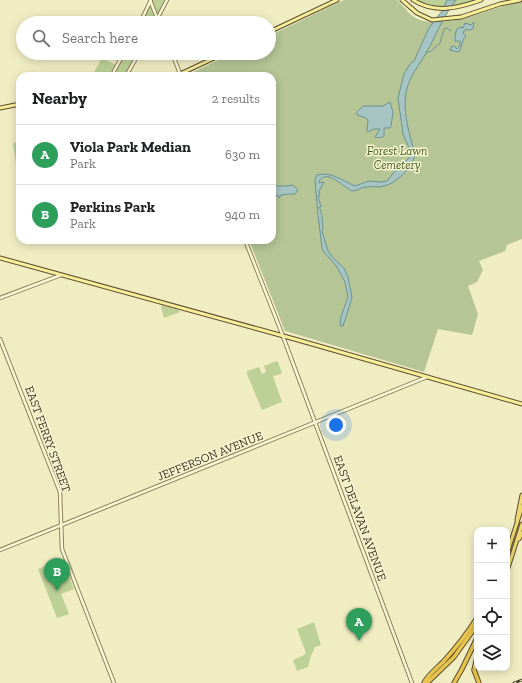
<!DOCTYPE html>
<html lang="en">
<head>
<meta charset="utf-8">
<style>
	:root { --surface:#fff; --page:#f2f2f2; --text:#202124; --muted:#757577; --line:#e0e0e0; --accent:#7c3aed }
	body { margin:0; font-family:"Zilla Slab",serif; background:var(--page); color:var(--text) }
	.controls { position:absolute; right:12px; bottom:12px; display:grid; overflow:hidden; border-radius:8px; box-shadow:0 2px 10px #0003 }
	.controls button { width:36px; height:36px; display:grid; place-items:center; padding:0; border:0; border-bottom:1px solid var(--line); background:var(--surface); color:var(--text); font:20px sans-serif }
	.you { position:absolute; left:336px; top:425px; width:14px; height:14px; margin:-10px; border:3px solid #fff; border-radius:50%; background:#1a73e8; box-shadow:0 0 0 6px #1a73e833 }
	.badge { display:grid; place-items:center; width:26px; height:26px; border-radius:50%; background:var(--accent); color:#fff; font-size:13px; font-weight:700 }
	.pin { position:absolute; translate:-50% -33px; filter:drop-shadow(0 1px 2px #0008) }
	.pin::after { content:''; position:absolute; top:21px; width:14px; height:12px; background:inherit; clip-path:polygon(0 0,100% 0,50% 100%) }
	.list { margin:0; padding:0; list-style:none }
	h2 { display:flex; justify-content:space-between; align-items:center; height:52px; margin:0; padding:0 16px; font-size:17px }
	h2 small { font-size:13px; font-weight:400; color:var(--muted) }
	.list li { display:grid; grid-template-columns:26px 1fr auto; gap:12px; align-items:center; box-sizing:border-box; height:60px; padding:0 16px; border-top:1px solid var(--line) }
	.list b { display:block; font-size:15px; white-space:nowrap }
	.list p { margin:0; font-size:13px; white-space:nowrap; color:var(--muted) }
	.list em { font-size:13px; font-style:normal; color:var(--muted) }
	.icon { flex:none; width:22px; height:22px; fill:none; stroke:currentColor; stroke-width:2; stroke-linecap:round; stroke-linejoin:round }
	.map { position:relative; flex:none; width:522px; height:683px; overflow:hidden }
	.search { position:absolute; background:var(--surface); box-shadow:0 2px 10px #0003; left:16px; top:16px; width:260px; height:44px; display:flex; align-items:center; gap:10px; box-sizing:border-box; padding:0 14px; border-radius:22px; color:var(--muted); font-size:15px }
	.panel { position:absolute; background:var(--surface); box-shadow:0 2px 10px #0003; left:16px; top:72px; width:260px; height:172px; border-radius:12px }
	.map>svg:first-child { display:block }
	.green { fill:#bdd196 }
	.cemetery { fill:#b5c596 }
	.water { fill:#a6c4c2; stroke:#6b9392 }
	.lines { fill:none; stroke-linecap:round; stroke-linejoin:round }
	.stream { stroke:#6b9392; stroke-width:1 }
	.tertiary-casing { stroke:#8d8058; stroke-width:4.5 }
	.primary-casing { stroke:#5b4c2d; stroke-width:5 }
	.trunk-casing { stroke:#5b4c2d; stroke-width:5 }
	.motorway-casing { stroke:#5b4c2d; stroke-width:5.5 }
	.tertiary { stroke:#fbf8d7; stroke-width:2.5 }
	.primary { stroke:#f7ee99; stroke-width:3 }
	.trunk { stroke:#eed974; stroke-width:3 }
	.motorway { stroke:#e6c44e; stroke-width:3.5 }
	.rail-casing { stroke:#3c331d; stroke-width:2.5 }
	.rail { stroke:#f8f5d3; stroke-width:1; stroke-dasharray:3; stroke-linecap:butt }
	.labels { text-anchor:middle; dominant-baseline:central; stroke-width:3; stroke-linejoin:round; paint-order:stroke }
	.park-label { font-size:12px; font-style:italic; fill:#405a22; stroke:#f8f5d3 }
	.street-label { font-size:12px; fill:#3c331d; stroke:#f8f5d3 }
</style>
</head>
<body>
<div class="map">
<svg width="522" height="683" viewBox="0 0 522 683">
	<rect width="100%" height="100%" fill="#f1edc3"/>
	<path class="green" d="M153,0H165L153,23H141Z
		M416,0H476C456,6 434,11 416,0Z
		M125,53H137L127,71L136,76H92L102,58L118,66Z
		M20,142V169H17L13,143Z
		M162,305L179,310L180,312L164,318L161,308Z
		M276,361L278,362L282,373L278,375L273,376L282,402L262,410L247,374V371L259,367L262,374L266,372L264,366Z
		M62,559L74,589L61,594L69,614L57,618L38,569Z
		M314,622L321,645L315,647L310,658L308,667L297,671L293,660L304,655L306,653L297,629Z"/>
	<path class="cemetery" d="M344,0H397C405,7 410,17 420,20C451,29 491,7 522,2V239L507,245L505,251L479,261L483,270L477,282L468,286L478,314L472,335L438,329L424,372L285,331L249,240H272V76H185L233,53H269V36Z"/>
	<path class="water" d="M447,0H456C445,14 437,32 429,48C423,59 415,69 410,80C399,104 409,131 415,155C412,168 397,183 384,186C378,188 372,186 366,187C362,187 358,190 354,191C345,191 329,167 319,181V183L324,182L319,191L320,195L318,196L321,207H319C323,214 322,222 323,230L322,231L328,251L333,258L344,268L348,277L352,298L343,326L340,325L341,317L348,297L345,282L337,267L324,252L322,248L318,215L315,180L317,175C331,171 343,181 355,186L369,181L381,182L387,181L395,171L410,157V150L403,134L398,98L404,74L410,64L414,61L429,28L442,11Z
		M474,22L473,29L469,30L467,29L464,31L463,33L466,36L463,40L460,51L457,52L450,50L451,47L454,46L457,49L460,45V41H455V35L457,29L460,27L463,28L465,23L471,25Z
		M390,102L393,112L391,126L390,128H384V136C381,138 378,138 375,137L380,129H374L368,132L367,130L368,120L366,118L357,115V112L363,106H383Z
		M293,185L298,190L295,194H289L281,195L279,198L277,195L272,196V186H285Z"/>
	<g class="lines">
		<path class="stream" d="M426,52H430L440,43L444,29L447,28L451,31"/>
		<g class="tertiary-casing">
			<path id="tertiary" d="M150,0L159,23
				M140,23L151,0
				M155,23L167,0
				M172,53L181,76
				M113,76L114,71L124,53
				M126,76L139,53
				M245,240L281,331L412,683
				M0,298L61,275
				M0,339L60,492L62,549L114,683
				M0,550L427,377"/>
		</g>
		<g class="primary-casing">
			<path id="primary" d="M402,0L417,13L432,20L461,17L500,4L520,0
				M413,0C435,14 458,8 481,0
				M269,32L337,0
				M169,76L180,74L225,53
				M0,108L20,104
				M0,258L298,340L522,404"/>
		</g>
		<g class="trunk-casing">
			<path id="trunk" d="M517,520L522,495
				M519,539L522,533
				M507,554L522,507
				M507,571L522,524"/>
		</g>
		<g class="motorway-casing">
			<path id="motorway" d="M477,657L474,670L479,683
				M424,683C428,675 436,669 443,662C455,649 467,634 477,618
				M427,683L454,657L477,625
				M454,683L462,669L477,638"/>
		</g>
		<use href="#tertiary" class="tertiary"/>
		<use href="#primary" class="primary"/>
		<use href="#trunk" class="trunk"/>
		<use href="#motorway" class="motorway"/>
		<g class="rail-casing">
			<path id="rail" d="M514,683L522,680"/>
		</g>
		<use href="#rail" class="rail"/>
	</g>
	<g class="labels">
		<g class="park-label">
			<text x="397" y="151">Forest Lawn<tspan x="397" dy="14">Cemetery</tspan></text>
		</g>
		<g class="street-label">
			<text transform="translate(48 439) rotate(70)">EAST FERRY STREET</text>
			<text transform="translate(210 456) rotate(-22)">JEFFERSON AVENUE</text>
			<text transform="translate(360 518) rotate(70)">EAST DELAVAN AVENUE</text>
		</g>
	</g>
</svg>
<div class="controls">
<button>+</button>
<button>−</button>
<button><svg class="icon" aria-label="locate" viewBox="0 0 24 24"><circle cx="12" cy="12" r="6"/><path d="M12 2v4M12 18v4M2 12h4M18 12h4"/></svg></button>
<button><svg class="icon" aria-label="layers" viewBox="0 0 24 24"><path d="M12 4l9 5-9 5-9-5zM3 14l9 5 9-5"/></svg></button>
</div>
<div class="you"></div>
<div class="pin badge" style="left:359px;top:641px;background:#2e9e5b">A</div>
<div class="pin badge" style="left:57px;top:591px;background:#2e9e5b">B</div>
<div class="search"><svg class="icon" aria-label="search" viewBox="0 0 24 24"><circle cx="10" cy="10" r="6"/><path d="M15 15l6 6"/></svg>Search here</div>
<section class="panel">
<h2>Nearby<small>2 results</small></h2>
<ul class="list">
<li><span class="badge" style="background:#2e9e5b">A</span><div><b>Viola Park Median</b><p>Park</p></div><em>630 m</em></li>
<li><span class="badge" style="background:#2e9e5b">B</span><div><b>Perkins Park</b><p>Park</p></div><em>940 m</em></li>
</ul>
</section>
</div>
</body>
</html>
